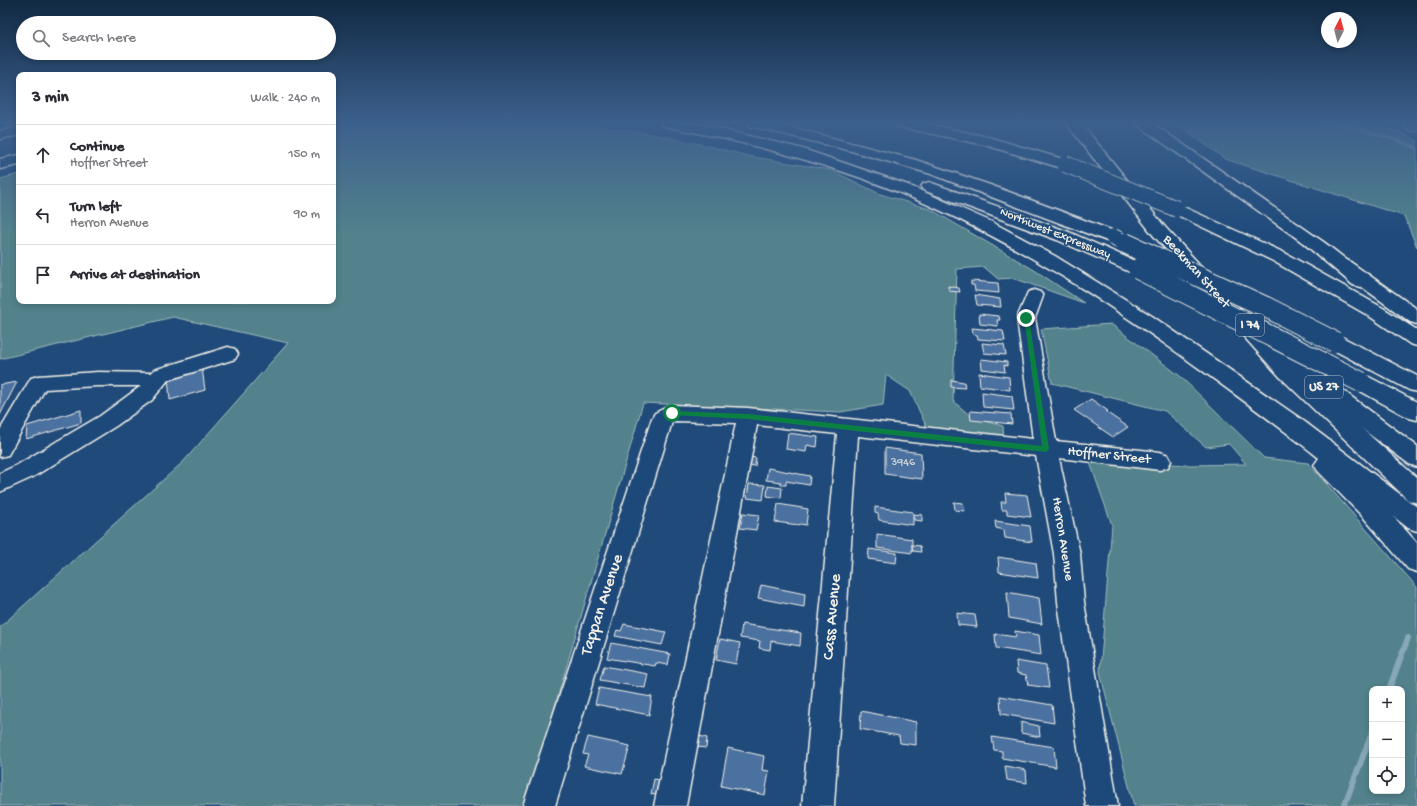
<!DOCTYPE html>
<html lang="en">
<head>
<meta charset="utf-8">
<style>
	:root { --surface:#fff; --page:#f2f2f3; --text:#2b2b33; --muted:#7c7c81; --line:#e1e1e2 }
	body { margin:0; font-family:"Gochi Hand",sans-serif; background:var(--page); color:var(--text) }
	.controls { position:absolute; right:12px; bottom:12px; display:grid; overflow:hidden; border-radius:8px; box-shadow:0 2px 6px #0003 }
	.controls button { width:36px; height:36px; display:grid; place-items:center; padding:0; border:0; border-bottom:1px solid var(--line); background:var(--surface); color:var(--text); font:20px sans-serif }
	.compass { position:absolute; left:1321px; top:12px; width:36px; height:36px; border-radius:50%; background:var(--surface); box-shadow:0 2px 6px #0003; rotate:6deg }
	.stop { position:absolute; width:12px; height:12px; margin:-9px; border:3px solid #0b8043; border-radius:50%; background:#fff }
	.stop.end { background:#0b8043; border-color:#fff; box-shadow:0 1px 4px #0008 }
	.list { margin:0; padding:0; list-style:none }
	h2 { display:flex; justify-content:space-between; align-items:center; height:52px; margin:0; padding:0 16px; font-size:17px }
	h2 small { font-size:13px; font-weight:400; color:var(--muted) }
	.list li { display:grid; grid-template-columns:26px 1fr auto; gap:12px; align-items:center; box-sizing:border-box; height:60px; padding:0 16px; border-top:1px solid var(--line) }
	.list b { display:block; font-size:15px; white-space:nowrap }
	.list p { margin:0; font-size:13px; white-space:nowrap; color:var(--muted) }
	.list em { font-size:13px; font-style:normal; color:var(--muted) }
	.icon { flex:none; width:22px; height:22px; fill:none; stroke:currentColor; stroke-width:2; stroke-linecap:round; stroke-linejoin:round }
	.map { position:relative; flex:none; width:1417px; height:806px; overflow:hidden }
	.search { position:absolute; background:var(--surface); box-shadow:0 2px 6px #0003; left:16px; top:16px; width:320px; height:44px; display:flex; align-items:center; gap:10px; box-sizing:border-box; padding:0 14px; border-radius:22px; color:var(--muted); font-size:15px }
	.panel { position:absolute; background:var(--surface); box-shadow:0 2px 6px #0003; left:16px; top:72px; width:320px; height:232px; border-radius:8px }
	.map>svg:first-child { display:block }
	.green { fill:#52828c; stroke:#a3baba; fill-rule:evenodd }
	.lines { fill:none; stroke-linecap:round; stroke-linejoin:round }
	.stream-far1 { stroke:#87a8b9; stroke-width:3 }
	.stream { stroke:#87a8b9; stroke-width:6 }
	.building { fill:#4c71a0; stroke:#f4f1e8 }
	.minor-casing { stroke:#f4f1e8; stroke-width:3 }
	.major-casing { stroke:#f4f1e8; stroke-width:3 }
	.highway-casing { stroke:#f4f1e8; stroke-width:3 }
	.minor { fill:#1f4a7a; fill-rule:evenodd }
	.major { fill:#1f4a7a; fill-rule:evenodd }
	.highway { fill:#1f4a7a; fill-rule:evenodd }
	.highway-bridge-far1-casing { stroke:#f4f1e8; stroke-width:18; stroke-linecap:butt }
	.highway-bridge-casing { stroke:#f4f1e8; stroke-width:22; stroke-linecap:butt }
	.highway-bridge-far1 { stroke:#1f4a7a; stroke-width:16 }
	.highway-bridge { stroke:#1f4a7a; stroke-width:20 }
	.route { fill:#0b8043 }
	.labels { text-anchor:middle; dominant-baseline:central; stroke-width:3; stroke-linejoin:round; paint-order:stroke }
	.far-street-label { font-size:12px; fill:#f4f1e8; stroke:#1f4a7a }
	.number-label { font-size:12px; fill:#cad1d6 }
	.shield { fill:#1f4a7a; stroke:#b4bfc7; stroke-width:1 }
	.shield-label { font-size:13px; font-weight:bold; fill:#f4f1e8 }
	.street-label { font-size:14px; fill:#f4f1e8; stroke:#1f4a7a }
	.near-street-label { font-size:17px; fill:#f4f1e8; stroke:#1f4a7a }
</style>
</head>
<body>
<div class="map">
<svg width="1417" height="806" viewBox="0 0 1417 806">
	<rect width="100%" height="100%" fill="#1f4a7a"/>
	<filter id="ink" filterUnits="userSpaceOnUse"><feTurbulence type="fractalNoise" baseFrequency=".025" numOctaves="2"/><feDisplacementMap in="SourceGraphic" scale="8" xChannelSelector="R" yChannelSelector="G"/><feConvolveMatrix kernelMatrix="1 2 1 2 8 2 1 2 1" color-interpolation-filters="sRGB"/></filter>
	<g filter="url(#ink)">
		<path class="green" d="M548,123L580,124L652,134L709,146L748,156L831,170L880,194L930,209L1036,271L1084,303L1013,278L998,279L984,267L957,269L953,401L973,418L1003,426L1004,439L928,430L910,391L886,375L883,405L840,412L643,403L526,806H0V627L184,461L288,343L173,317L0,359V179L19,174V301H333V124Z
			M1176,123H1365L1398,131L1417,140V247L1404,216L1225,159Z
			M1111,324L1180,376L1264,458L1308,463L1417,587V806H1134L1100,672L1112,525L1089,460L1191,465L1246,464L1229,444L1206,447L1165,411L1052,383L1041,329ZM1372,689H1402V791H1372Z"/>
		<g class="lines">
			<path class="stream-far1" d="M1318,123L1349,126L1390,138L1417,148"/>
			<path class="stream" d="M1389,689L1408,638
				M1344,806L1372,733"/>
		</g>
		<path class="building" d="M1403,123H1417V132L1407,131Z
			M971,281L998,283L999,293L975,291L974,285H971Z
			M948,286L959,288L960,292L949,291Z
			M975,295L1000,299L1001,307L977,305Z
			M979,314L999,316L1000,320H997L998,326L980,324Z
			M972,328L1003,331L1005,341L978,339L977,335L973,334Z
			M982,343L1004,345L1006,355L984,353Z
			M981,359L1007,362V366L1004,365L1005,372L982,369Z
			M202,368L205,390L170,400L168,378Z
			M979,373L1009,377L1010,390L980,386Z
			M951,380L964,382L965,388L951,387Z
			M17,382L0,415V385Z
			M982,392L1012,396L1014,410L983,407Z
			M1091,399L1108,411L1106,412L1128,427L1113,437L1074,410Z
			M81,410V423L26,439L27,426Z
			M970,411L1011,414L1012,424L971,420Z
			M788,433L818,437L817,447L807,445L806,452L786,449Z
			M885,448L921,453L922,479L885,474Z
			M749,457L756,458L755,466L747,465Z
			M768,468L810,476L809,485L786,481V485H781V482L766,480Z
			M749,484L765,485L763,500L747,498Z
			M768,486L782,488L781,498L767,496Z
			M1005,493L1027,495L1031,517L1007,514V510H1002L1001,502H1006Z
			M954,502L963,503L965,511L955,510Z
			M778,504L808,509L806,525L800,524L799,525L775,522Z
			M875,507L913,512V525L879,520L878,514L875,513Z
			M743,513L759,515L756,530L740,528Z
			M914,514L922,515V521L914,520Z
			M995,521L1030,526L1032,542L1005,538L1004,530L996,528Z
			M877,534L912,539V553L877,548Z
			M912,545L920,546L921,552L913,551Z
			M869,549L897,553L896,563L868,559Z
			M998,557L1036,563L1038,578L999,572Z
			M761,585L805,594L804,607L758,598Z
			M1007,592L1039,598L1042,624L1009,618Z
			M957,613L975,615L977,627L958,625Z
			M624,624L666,632L662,645L615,636L617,630L621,631Z
			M742,624L801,633L800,646L771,641L770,650L759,648L760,641L740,638Z
			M1015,631L1039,635L1041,655L996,648L995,634L1016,637Z
			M720,639L740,643L736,664L716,660Z
			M611,643L670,654L668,665L656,663L655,666L607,658Z
			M1016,661L1046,666L1049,688L1028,685L1026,675L1017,673Z
			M604,666L648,674L645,688L600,680Z
			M599,688L652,697L649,715L595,704Z
			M1000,696L1052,705L1054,723L1001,714Z
			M861,711L916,722V745L900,743L899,736L860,729Z
			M1021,722L1039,726L1040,737L1021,733Z
			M700,736L707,738L706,748L698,747Z
			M588,737L630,746L622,774L584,766L588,755L583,754Z
			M992,737L1054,747L1056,767L1002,758V751L994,750Z
			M728,748L764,756L762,770L769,771L765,795L721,786Z
			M1005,766L1026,770L1027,783L1007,780Z
			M654,779L672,782L670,798L651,794Z"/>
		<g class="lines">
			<g class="minor-casing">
				<path id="minor" d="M1034,290L1040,292L1043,296L1035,318L1056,441L1160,452L1168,455L1171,461L1168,467L1160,470L1059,458L1080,554L1084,602L1118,806H1086L1058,602L1054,554L1036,456L858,436L834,806H802L837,434L757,425L686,806H654L736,423L676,421L672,422L555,806H523L652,418L655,413L671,405L748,408L1033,439L1017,318L1028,292Z
					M228,347L235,349L238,354L235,359L168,380L152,400L116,426L33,477L0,492V473L17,465L100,416L141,386H98L45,389L8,455L0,457V430L31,378L38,376L98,372L151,373L154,370Z"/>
			</g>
			<g class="major-casing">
				<path id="major" d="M1066,123H1081L1165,227L1294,367L1417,478V503L1408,500L1280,377L1153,235Z
					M1135,123H1152L1181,143L1325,243L1357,268L1369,281L1367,285L1360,287L1353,285L1302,242Z"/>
			</g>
			<g class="highway-casing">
				<path id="highway" d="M661,123H692L717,128L803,149L908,185L992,222L1055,256L1152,316L1301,419L1417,507V531L1408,528L1394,517L1417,543V572L1408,569L1364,518L1318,471L1314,465L1319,458C1280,427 1240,398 1200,369C1105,300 1006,236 896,191C823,162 746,142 668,127L663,126Z
					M748,123H775L916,160L993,186L1119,233L1122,237L1119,241L1113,242L1107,241L931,174L848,150L750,126Z
					M893,123H922L988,137L1070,161L1073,164L1070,167L1065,169L985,145L900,127L895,126Z
					M19,127V135L0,139V131Z
					M19,155V165L0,169V159Z
					M929,182L1069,232L1144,265L1147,269L1144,273L1138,274L1132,273L1057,240L923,190L921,187L923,184Z
					M1177,204L1285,253L1383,308L1417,330V346L1410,344L1369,316L1273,261L1171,212L1169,209L1171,206Z
					M1343,260L1349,261L1417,309V324L1410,322L1337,269L1334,265L1337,261Z
					M1257,327L1264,328L1353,398L1417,446V467L1409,464L1337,410L1250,338L1247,333L1250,328Z
					M1335,335L1342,337L1417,376V392L1409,390L1328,347L1325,342L1328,337Z
					M1361,375L1369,377L1417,402V420L1409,418L1353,387L1350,382L1353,377Z"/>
			</g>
			<use href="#minor" class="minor"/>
			<use href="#major" class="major"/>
			<use href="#highway" class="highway"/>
			<g class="highway-bridge-far1-casing">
				<path id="highway-bridge-far1" d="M1065,164L1177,209
					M1113,237L1127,244"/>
			</g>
			<g class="highway-bridge-casing">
				<path id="highway-bridge" d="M1125,243L1266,307L1335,342
					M1138,269L1361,382"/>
			</g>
			<use href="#highway-bridge-far1" class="highway-bridge-far1"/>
			<use href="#highway-bridge" class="highway-bridge"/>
		</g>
	</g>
	<linearGradient id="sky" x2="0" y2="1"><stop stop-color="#112943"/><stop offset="0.52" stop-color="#3c608d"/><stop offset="1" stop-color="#3c608d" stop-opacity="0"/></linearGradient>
	<rect width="1417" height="236" fill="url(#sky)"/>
	<path class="route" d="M1024,317L1029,318L1049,449L1046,452L748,419L672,415L668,413L672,411L748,414L1042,446Z"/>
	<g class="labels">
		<g class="far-street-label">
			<text transform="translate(1055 234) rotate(22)">Northwest Expressway</text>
		</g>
		<g class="number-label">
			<text x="903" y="463">3946</text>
		</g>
		<g class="shield">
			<rect x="1236" y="314" width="28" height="22" rx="3"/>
			<rect x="1305" y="376" width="38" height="22" rx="3"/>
		</g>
		<g class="shield-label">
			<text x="1250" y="325">I 74</text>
			<text x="1324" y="387">US 27</text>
		</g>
		<g class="street-label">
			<text transform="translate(1196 272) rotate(48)">Beekman Street</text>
			<text transform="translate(1109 456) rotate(6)">Hoffner Street</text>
			<text transform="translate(1062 539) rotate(81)">Herron Avenue</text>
		</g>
		<g class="near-street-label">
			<text transform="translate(603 605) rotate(-72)">Tappan Avenue</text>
			<text transform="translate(833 617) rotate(-85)">Cass Avenue</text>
		</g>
	</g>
</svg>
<div class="controls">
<button>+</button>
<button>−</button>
<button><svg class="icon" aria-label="locate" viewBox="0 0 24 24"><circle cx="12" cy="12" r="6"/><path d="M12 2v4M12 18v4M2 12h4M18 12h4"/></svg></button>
</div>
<svg class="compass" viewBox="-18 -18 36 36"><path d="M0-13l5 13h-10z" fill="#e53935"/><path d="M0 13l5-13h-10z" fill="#7c7c81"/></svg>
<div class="stop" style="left:672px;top:413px"></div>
<div class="stop end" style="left:1026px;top:318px"></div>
<div class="search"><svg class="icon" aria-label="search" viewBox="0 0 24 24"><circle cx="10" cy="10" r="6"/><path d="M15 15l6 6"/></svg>Search here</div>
<section class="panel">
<h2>3 min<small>Walk · 240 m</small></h2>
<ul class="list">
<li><svg class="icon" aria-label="ahead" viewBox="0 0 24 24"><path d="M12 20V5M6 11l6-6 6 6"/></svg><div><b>Continue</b><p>Hoffner Street</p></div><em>150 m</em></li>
<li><svg class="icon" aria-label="left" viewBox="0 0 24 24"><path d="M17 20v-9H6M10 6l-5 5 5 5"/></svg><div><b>Turn left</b><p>Herron Avenue</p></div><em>90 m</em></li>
<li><svg class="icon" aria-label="arrive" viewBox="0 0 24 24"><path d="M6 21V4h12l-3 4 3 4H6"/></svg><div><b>Arrive at destination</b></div></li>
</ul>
</section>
</div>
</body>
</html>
